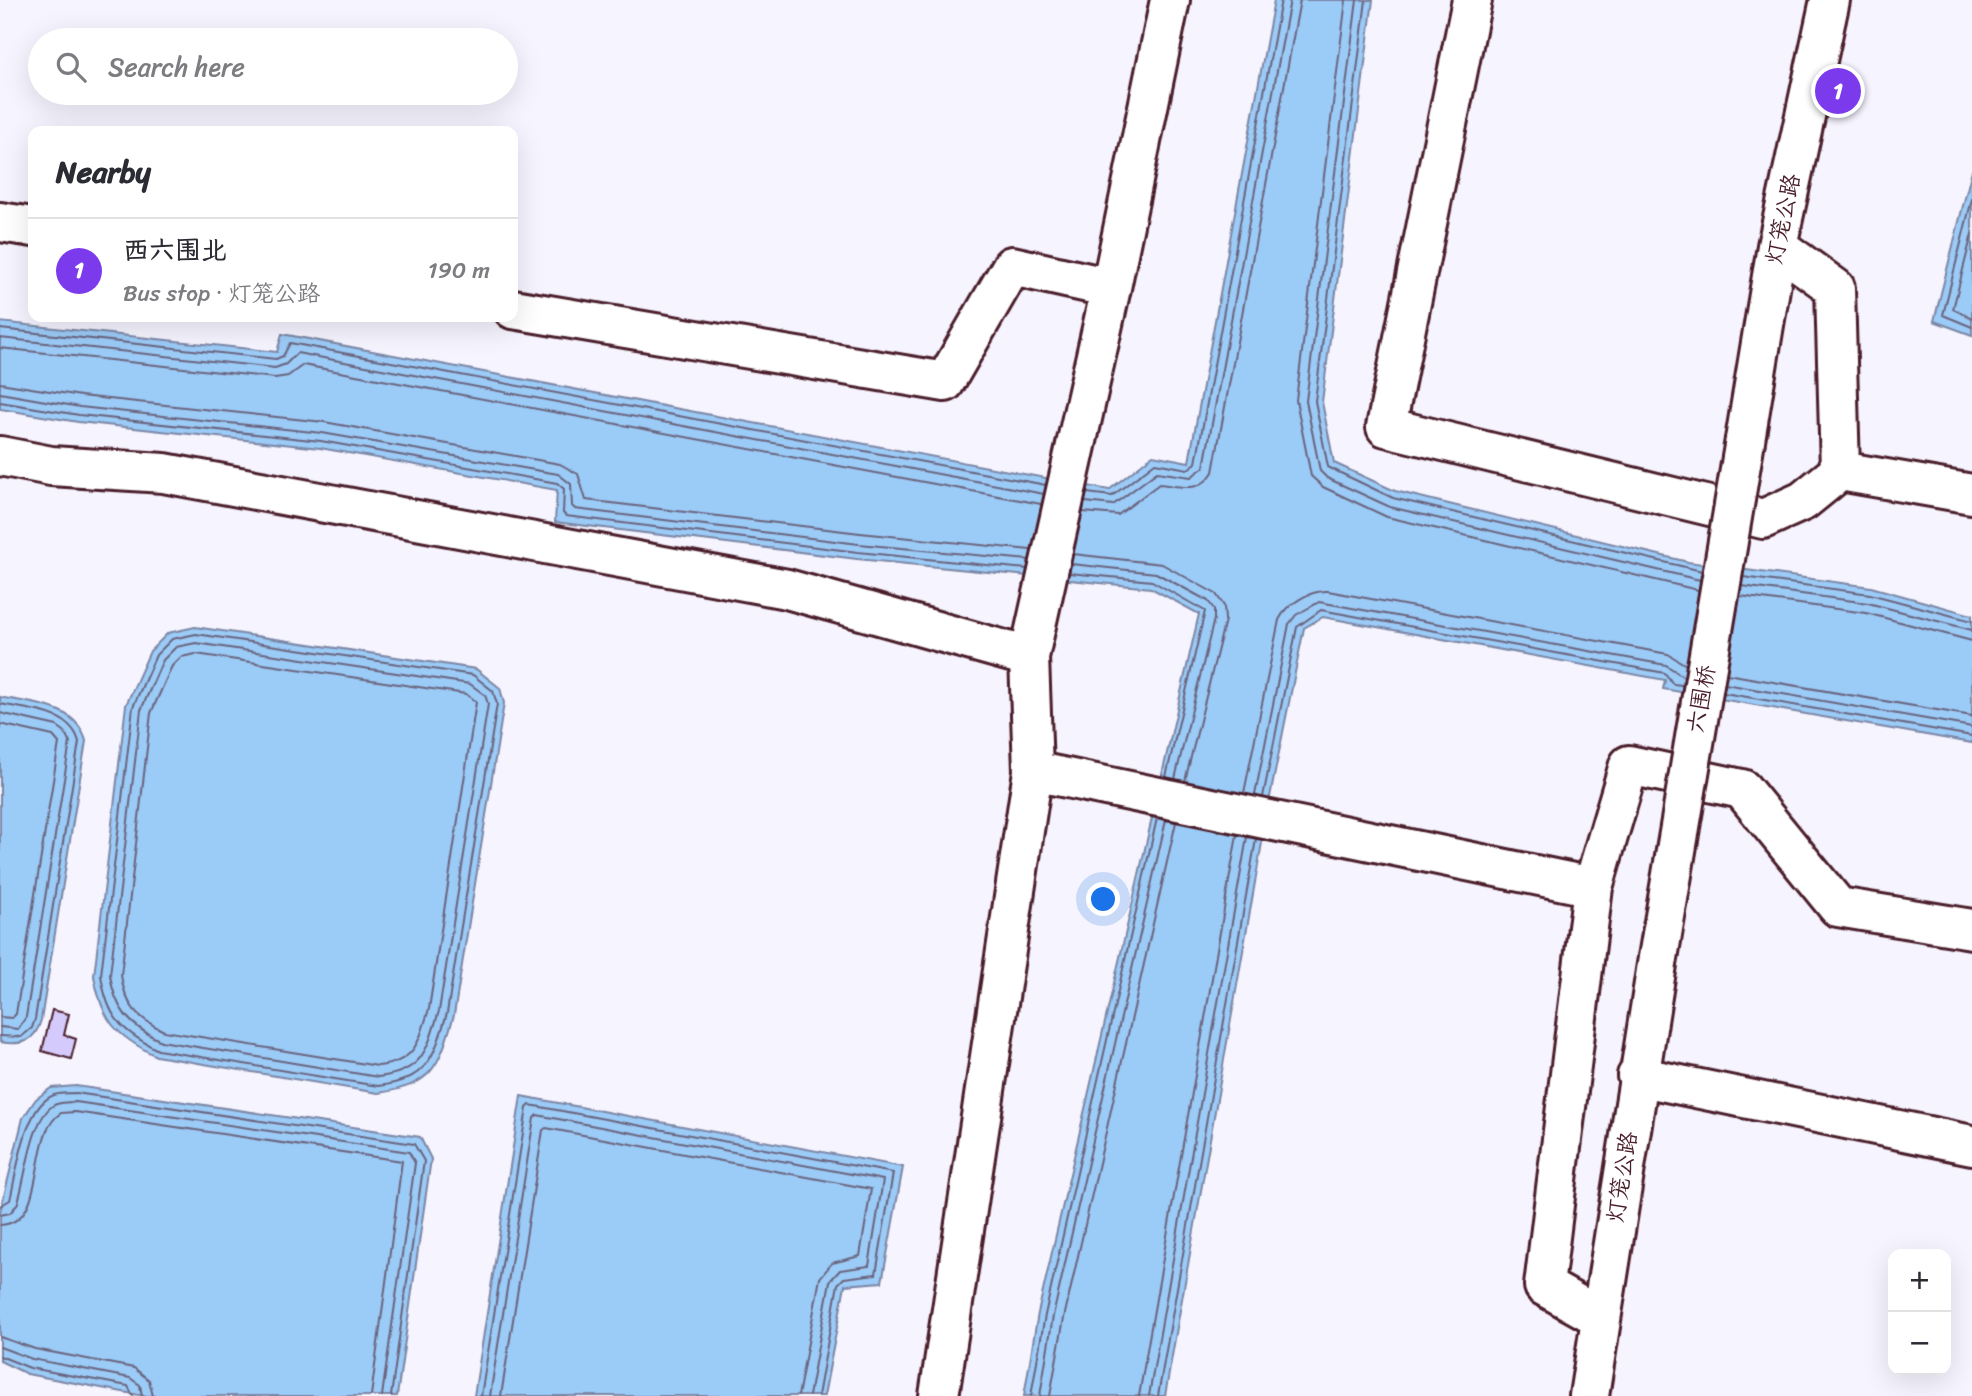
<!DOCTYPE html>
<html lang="en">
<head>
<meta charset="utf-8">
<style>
	:root { --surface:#fff; --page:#f7f7f7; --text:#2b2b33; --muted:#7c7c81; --line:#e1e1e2; --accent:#7c3aed }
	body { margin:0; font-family:Sriracha,"LXGW WenKai TC",sans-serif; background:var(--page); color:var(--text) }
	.controls { position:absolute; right:21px; bottom:21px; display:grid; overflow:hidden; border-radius:14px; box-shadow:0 7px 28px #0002 }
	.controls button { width:63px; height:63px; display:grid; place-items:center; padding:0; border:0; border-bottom:2px solid var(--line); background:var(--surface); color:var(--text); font:35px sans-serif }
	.you { position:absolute; left:1104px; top:900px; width:24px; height:24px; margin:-18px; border:5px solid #fff; border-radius:50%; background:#1a73e8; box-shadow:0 0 0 10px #1a73e833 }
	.badge { display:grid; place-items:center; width:46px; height:46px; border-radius:50%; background:var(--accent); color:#fff; font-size:23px; font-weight:700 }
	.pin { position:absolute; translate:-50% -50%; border:4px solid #fff; box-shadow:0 2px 7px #0006 }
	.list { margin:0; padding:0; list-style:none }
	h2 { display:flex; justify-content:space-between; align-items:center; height:91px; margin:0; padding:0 28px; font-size:30px }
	h2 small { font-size:23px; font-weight:400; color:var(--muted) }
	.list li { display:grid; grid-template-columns:46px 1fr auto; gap:21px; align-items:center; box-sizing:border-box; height:105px; padding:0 28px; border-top:2px solid var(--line) }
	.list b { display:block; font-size:26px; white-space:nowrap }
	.list p { margin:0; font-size:23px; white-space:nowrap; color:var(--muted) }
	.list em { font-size:23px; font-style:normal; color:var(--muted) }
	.icon { flex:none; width:38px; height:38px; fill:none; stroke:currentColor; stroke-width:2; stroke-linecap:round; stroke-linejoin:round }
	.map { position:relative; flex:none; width:1972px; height:1396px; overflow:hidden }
	.search { position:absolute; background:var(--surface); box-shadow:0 7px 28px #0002; left:28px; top:28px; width:490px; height:77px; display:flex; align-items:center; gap:18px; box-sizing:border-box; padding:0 24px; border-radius:38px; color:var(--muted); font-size:26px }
	.panel { position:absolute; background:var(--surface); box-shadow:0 7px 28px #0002; left:28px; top:126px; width:490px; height:196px; border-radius:14px }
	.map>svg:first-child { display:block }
	.water { fill:#9bcbf7; stroke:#7b86a5; stroke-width:2 }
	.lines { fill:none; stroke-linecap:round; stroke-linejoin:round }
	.shore { stroke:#6a647d; stroke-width:2 }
	.building { fill:#d4cafc; stroke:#4a1f2b; stroke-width:2 }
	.minor-casing { stroke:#4a1f2b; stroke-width:44 }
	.minor { stroke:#fff; stroke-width:38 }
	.minor-bridge-casing { stroke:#4a1f2b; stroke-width:44; stroke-linecap:butt }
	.minor-bridge { stroke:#fff; stroke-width:38 }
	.labels { text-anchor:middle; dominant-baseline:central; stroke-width:7; stroke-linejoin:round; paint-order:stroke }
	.street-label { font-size:23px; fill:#4a1f2b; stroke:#fff }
</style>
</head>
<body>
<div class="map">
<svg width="1972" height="1396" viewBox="0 0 1972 1396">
	<rect width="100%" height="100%" fill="#f6f4fe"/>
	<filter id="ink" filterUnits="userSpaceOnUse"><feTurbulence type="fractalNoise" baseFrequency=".0143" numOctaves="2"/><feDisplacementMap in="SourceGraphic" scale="14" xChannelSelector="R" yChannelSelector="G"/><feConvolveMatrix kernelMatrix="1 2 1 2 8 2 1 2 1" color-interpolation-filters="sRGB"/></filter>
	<g filter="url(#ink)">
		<path class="water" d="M1274,0H1373L1322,402L1334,463L1395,491L1688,562L1871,587L1972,615V743L1663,689L1665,680L1323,617L1304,628L1270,797L1165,1396H1024L1038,1313L1199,614L1151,588L857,559L555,522L557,490L320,448L78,422L0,409V322L277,352L282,334L1109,490L1153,455L1189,462Z
			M1972,170V335L1934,321Z
			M195,627L476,669L500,688L504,703L454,1015C439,1065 435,1085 378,1093L156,1056C115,1035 102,1021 94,976L126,705L150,651L168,633Z
			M0,697C32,704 76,704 86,741L41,1020C35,1042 21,1046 0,1042Z
			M76,1086L420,1137L431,1159L397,1396H144L27,1374L0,1361V1212L23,1118L36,1099L51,1088Z
			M521,1096L903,1167L882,1282L845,1285L824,1396H474Z"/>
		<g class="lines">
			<path class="shore" d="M1346,0L1296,400L1311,476L1323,487L1387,517L1698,590
				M1357,0L1306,401L1320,471L1327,478L1390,507L1700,580
				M1366,0L1315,401L1328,467L1393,498L1702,571
				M1972,199L1943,315L1972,327
				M1972,234L1953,309L1972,318
				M0,329L276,359L283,356L290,343L1046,485
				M0,338L275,368L286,364L297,353L1044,494
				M0,348L275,378L288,376L303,365L1041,504
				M0,383L81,396L324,422L560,464L578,474L586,500L860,533L1031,550
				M0,393L80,407L322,433L558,474L571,484L572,506L575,509L859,544L1029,560
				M0,402L79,415L321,441L557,483L564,489L563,513L566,516L858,552L1027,569
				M1087,493L1112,496L1155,463L1188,469L1196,463L1281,0
				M1085,502L1113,505L1157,472L1191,477L1204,467L1290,0
				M1083,512L1118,515L1159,484C1181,486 1200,494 1213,472L1300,0
				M1073,554L1162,564L1216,594L1224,606L1225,620L1185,781
				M1071,564L1156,573L1208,601L1214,609V619L1175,779
				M1069,573L1152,581L1205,611L1166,777
				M1743,577L1870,594L1972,621
				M1742,586L1868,603L1972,630
				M1740,596L1866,613L1972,641
				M196,634L473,675L493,691L497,704L447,1013C434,1057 428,1080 378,1086L158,1050C121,1031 107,1017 101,975L133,707L156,655L172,639Z
				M196,643L470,684L485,695L488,704L439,1011C427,1050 423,1072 378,1077L161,1041C130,1026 115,1010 110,975L141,710L163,660L176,647Z
				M196,654L466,694L476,702L429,1009C419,1041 416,1062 378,1066L164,1031C137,1018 125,1005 121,975L151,713L172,666L181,657Z
				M1727,674L1972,716
				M1725,684L1972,727
				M1724,693L1972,736
				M0,704C27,710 71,710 79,742L35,1019L32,1028L21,1037L0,1036
				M0,713L57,726L64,731L70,742L26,1017L18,1029L0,1027
				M0,724L53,736L59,743L16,1014L12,1018L0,1017
				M1244,793L1279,620C1287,604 1310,590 1328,591L1668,654L1686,665
				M1255,795L1289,624L1296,615L1319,602L1666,665L1684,677
				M1263,797L1297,627L1321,610L1665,673L1673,684L1682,685
				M0,1206L10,1200C17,1172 24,1106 54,1095C60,1093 69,1093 76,1093L414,1144L424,1161L391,1396
				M0,1215L10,1213L17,1205C26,1180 30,1119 54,1105C60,1102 69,1102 76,1102L409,1152L415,1163L382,1396
				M0,1225C50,1223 26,1135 61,1113L75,1112L402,1161L371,1396
				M0,1337L35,1349L134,1368L149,1380L153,1396
				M0,1347L32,1359L130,1378L140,1385L142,1396
				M0,1356L30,1368L128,1386L133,1396
				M481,1396L527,1108L530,1105L893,1173L876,1274L844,1278L838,1284L818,1396
				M490,1396L534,1118L537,1115L883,1180L869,1266L840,1270L830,1281L809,1396
				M501,1396L543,1130L546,1128L871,1189L860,1256L832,1263L820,1278L798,1396
				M1031,1396L1045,1315L1157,818
				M1040,1396L1053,1316L1166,820
				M1050,1396L1064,1318L1176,822
				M1139,1396L1237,835
				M1149,1396L1247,837
				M1158,1396L1256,839"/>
		</g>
		<path class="building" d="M52,1010L69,1014L64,1035L76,1039L71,1059L42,1051Z"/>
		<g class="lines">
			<g class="minor-casing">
				<path id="minor" d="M1472,0L1386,427L1763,519L1803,501L1840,471L1972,494
					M0,222L33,227
					M1777,246L1835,288L1840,471
					M513,309L945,382L1012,266L1111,288
					M1745,440L1777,246L1830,0
					M0,456L51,466L164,473L787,589L1029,657
					M1033,771L1593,887L1544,1286L1601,1318
					M1593,887L1629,765L1742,789L1838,907L1972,929
					M1637,1076L1972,1145
					M939,1396L1033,771L1029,657L1111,288L1170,0
					M1589,1396L1658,958"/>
			</g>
			<use href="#minor" class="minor"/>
			<g class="minor-bridge-casing">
				<path id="minor-bridge" d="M1658,958L1745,440"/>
			</g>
			<use href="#minor-bridge" class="minor-bridge"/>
		</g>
	</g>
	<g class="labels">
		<g class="street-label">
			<text transform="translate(1783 219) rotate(-78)">灯笼公路</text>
			<text transform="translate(1701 699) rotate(-80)">六围桥</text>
			<text transform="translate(1622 1177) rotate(-81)">灯笼公路</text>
		</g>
	</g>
</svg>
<div class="controls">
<button>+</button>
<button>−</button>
</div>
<div class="you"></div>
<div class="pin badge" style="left:1838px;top:91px">1</div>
<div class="search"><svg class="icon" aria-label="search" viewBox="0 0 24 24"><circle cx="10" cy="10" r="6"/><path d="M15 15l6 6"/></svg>Search here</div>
<section class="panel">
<h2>Nearby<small></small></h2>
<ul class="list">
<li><span class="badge">1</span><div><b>西六围北</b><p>Bus stop · 灯笼公路</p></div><em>190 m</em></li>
</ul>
</section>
</div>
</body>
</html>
